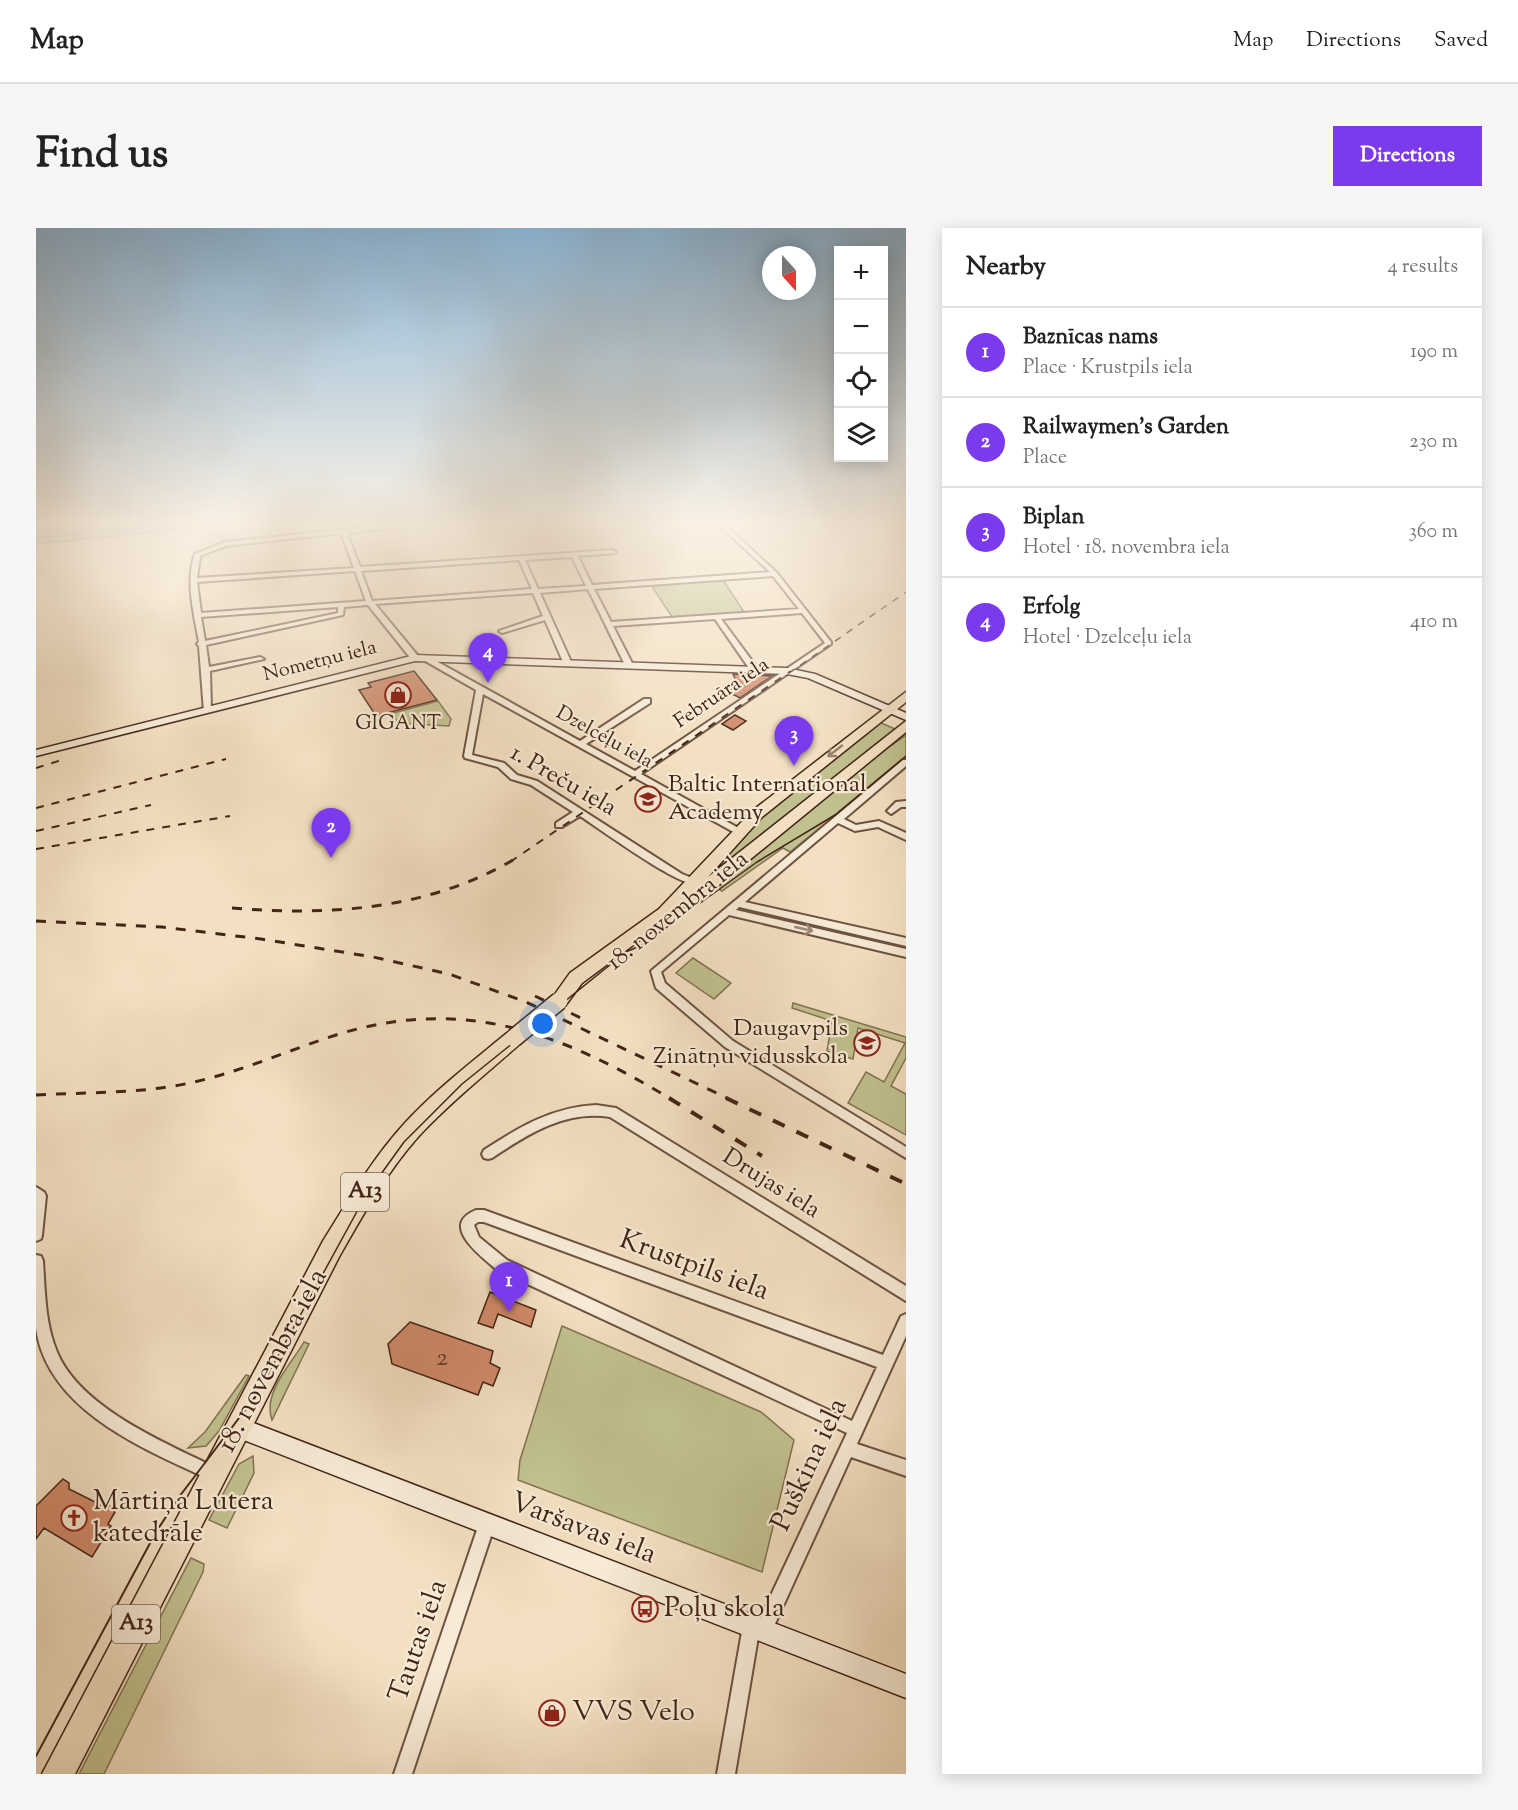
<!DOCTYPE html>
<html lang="en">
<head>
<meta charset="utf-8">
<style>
	:root { --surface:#fff; --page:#f6f6f6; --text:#222; --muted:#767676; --line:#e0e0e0; --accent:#7c3aed }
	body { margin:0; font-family:"Sorts Mill Goudy",serif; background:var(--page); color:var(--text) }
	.controls { position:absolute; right:18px; top:18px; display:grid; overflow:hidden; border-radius:0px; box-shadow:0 3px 15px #0003 }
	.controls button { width:54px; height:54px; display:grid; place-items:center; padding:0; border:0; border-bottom:2px solid var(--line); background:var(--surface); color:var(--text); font:30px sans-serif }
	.compass { position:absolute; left:726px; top:18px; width:54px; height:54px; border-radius:50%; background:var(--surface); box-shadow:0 3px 15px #0003; rotate:159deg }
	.you { position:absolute; left:507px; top:796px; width:21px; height:21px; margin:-15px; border:4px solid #fff; border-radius:50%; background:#1a73e8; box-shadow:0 0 0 9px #1a73e833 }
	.badge { display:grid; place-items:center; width:39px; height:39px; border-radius:50%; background:var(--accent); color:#fff; font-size:20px; font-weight:700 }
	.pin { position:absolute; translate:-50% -50px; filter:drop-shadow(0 2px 3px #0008) }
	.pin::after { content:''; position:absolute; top:32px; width:21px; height:18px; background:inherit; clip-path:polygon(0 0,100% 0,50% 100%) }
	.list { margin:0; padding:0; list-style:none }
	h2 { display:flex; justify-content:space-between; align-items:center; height:78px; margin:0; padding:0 24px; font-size:26px }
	h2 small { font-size:20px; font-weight:400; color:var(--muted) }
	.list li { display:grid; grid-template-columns:39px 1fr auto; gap:18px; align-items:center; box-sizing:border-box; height:90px; padding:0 24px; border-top:2px solid var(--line) }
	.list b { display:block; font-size:22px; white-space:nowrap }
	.list p { margin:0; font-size:20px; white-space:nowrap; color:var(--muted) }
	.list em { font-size:20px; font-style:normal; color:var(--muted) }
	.icon { flex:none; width:33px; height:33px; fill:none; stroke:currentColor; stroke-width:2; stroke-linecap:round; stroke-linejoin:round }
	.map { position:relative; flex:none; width:870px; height:1546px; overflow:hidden; border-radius:0px }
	header { display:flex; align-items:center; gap:36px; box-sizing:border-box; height:84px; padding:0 30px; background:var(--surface); border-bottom:2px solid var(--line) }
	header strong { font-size:28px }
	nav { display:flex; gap:33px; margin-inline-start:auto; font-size:21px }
	.intro { display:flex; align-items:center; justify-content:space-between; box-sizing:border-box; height:144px; padding:0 36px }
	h1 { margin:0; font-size:42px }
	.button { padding:15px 27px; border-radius:0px; background:var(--accent); color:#fff; font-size:21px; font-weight:700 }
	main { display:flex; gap:36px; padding:0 36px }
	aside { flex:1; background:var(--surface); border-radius:0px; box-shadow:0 3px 15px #0003 }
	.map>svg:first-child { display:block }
	.green { fill:#c1c18f; stroke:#827252; stroke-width:1.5 }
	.water { fill:#a1babf; stroke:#7b7e7b; stroke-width:1.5 }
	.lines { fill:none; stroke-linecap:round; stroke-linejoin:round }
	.shore { stroke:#726f6a; stroke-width:1.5 }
	.building { fill:#d1896a; stroke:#422416; stroke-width:1.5 }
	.street-casing { stroke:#6e5341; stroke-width:4 }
	.secondary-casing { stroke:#422416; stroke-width:3 }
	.primary-casing { stroke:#422416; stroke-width:3 }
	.street { fill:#f7ebd7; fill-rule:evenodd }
	.secondary { fill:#f7ebd7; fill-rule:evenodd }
	.primary { fill:#f3e0c2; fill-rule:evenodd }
	.tram-far1 { stroke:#422416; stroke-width:1.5 }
	.tram { stroke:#422416; stroke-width:2 }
	.rail-far3 { stroke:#422416; stroke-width:1.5; stroke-dasharray:7 7; stroke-linecap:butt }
	.rail-far2 { stroke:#422416; stroke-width:2; stroke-dasharray:8 8; stroke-linecap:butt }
	.rail-far1 { stroke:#422416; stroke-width:3; stroke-dasharray:10 10; stroke-linecap:butt }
	.rail { stroke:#422416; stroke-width:4; stroke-dasharray:13 13; stroke-linecap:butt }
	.primary-bridge-casing { stroke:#422416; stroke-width:20; stroke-linecap:butt }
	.primary-bridge { stroke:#f3e0c2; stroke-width:17 }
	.oneway { stroke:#9a826c }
	.oneway2 { stroke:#9c8876 }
	.labels { text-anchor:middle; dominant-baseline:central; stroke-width:4.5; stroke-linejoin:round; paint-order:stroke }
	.far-street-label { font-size:20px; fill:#422416; stroke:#f7ebd7 }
	.far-poi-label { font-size:20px; fill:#422416; stroke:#f7ebd7 }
	.shield { fill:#f7ebd7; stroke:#786050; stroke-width:1.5 }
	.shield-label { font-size:22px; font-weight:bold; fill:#422416 }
	.street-label { font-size:24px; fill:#422416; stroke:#f7ebd7 }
	.poi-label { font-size:24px; fill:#422416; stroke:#f7ebd7; text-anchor:start }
	.near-number-label { font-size:26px; fill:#663d2b }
	.near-street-label { font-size:28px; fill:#422416; stroke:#f7ebd7 }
	.near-poi-label { font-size:28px; fill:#422416; stroke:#f7ebd7; text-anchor:start }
</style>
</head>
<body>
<header>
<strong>Map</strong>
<nav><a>Map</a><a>Directions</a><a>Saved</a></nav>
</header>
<div class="intro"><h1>Find us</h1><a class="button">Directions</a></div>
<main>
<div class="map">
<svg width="870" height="1546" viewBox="0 0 870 1546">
	<rect width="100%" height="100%" fill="#f3e0c2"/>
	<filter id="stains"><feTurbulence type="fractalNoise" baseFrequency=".00333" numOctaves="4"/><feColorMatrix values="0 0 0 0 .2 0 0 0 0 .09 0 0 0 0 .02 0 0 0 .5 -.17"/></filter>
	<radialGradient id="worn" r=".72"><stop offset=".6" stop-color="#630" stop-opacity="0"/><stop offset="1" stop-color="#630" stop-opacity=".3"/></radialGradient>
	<path class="green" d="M687,352L708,384L636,389L615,357Z
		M402,473L415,491L413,498L363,495L354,486Z
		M843,494L859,501L671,653L667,651L713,599Z
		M870,507V530L754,624L747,620L686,663L678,658L839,529Z
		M748,689L870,717V722L747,693L746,691Z
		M657,730L695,755L678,771L640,745Z
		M757,775L870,809V830L855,858L870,866V907L812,875L830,844L848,854L869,815L822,800L817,831L791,823L796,793L756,780Z
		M526,1098L725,1184L758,1212L726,1344L482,1252L484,1232Z
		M268,1114L273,1116L236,1192C226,1165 256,1135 268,1114Z
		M210,1147L213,1148L183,1203L170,1218L152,1220L169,1204Z
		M217,1228L218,1245L191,1300L173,1292L203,1236Z
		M155,1330L168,1336L167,1344L68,1546H43Z"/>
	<path class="water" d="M0,294H221L0,316Z"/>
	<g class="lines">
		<path class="shore" d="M0,303L82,294
			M0,310L165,294"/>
	</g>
	<path class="building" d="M378,443L401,472L340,488L323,462L335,459L332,455Z
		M697,446L736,448L704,470L692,464L702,457Z
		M699,487L710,493L697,502L686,496Z
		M454,1064L500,1082L495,1099L462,1086L457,1100L442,1095Z
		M374,1094L457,1123L454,1135L464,1140L457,1158L447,1154L442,1167L356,1136L352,1116Z
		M27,1251L33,1255V1261L67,1278L72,1276L79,1284L72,1296L75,1298L56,1329L8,1300L0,1311V1278Z"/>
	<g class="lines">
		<g class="street-casing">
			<path id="street" d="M378,294H395L392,296L311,305L324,339L577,322L580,324L579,325L542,328L556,357L734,344L680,294H686L741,345L795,414V416L605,546L706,602L707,604L703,607L447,466L436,527L468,535L481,547L501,553L646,646L661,652L663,654L661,656C643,659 564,601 544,588L526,599H520V595L537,584L495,557L475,551L462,539L429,530L428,528L440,462L384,430L391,428L544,513L608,471H614V475L550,516L599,543L789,415L766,385L685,391L722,441L718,443H715L679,391L577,398L597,437L590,439L552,361L504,365L536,436L532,438L528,436L509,392L466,405L463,403L507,388L497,365L339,376L382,428L383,430L379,432H376L332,377L308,379L307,387L170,417L173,439L224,429L228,431L174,443L175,482L168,484L163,418L161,416L163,414C158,387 149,352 159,326L189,314ZM305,305L318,340L161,350L164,328L190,318ZM536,329L550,358L502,361L489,332ZM483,332L496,361L336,373L325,343ZM319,343L330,373L165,385L161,354ZM737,348L763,381L575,394L558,361ZM302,379V385L169,413L165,389Z
				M867,532H870V538L808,591L820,597L843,593L870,605V612L842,599L819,603L802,595L709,674L870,710V718L703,679L700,682L870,721V729L693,687L625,744L629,755L697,813L870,919V930L689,819L620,760L615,743Z
				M870,573V579H865L855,586L851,583L860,574Z
				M560,877L580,880L870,1058V1073L574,889C529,882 492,906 456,930L452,931L448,930L446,926L448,922C483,899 517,879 560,877Z
				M0,959L8,964L10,968L6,1007L5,1011L0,1013Z
				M440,982H448L847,1127L865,1088L870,1086V1108L821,1216L870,1232V1248L815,1229L733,1409L727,1411L722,1409L699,1546H681L707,1398L709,1392L715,1390L721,1392L722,1395L811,1205L461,1042C446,1029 402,997 440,982ZM442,994H448L841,1139L816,1193L471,1032L443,1009L438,997Z
				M0,1027L5,1028L7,1033C9,1063 9,1096 21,1124C44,1180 131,1216 183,1241L186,1246L183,1251L178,1254L173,1251C108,1221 11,1182 0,1100C0,1077 0,1051 0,1027Z
				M451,1288L457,1290L459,1296L376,1546H358L443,1296L445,1290Z"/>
		</g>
		<g class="secondary-casing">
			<path id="secondary" d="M379,427L751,440L779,446L870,485V492L772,450L751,446L379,433L0,528V522Z
				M202,1189L870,1446V1470L195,1207L191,1200L195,1193Z"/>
		</g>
		<g class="primary-casing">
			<path id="primary" d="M870,464V474L726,589L672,649L870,493V504L656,679H644L635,689L546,755L529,778H517L514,773L534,745L623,681L716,583Z
				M478,802L485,805L487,810L485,815C450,846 413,875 382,909C350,945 327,987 303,1029L39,1546H6L287,1013C312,973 336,931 368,896C399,862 436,834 471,805Z"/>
		</g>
		<use href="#street" class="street"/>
		<use href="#secondary" class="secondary"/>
		<use href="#primary" class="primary"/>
		<path class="tram-far1" d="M219,1170L330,967L368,914L426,856L590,724L606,717L721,634L799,587L870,528"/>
		<path class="tram" d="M0,1528L120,1304L143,1269L219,1169"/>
		<path class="rail-far3" d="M753,445L870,364"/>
		<path class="rail-far2" d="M0,540L29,531
			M0,580L190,531
			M0,603L115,577
			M0,621L194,588
			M474,634L755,443"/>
		<path class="rail-far1" d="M196,680C293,688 391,682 477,632
			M0,693L126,699L225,711L337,729L413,746L490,774L693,871
			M499,768L545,790
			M0,867C53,864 107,866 158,854C207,843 253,822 300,807C428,767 525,805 635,871"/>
		<path class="rail" d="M633,870L726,928
			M690,870L870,956"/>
		<g class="primary-bridge-casing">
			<path id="primary-bridge" d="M478,810L523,773"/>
		</g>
		<use href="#primary-bridge" class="primary-bridge"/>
	</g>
	<defs><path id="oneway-shaft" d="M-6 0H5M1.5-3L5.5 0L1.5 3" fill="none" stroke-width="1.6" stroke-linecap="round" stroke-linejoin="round" transform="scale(1.5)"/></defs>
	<use class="oneway" href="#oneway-shaft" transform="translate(799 523) rotate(142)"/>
	<use class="oneway2" href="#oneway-shaft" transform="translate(768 701) rotate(13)"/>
	<linearGradient id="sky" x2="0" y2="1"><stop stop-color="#8bb6d8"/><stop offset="0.58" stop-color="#faf1e4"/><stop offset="1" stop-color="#faf1e4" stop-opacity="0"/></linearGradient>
	<rect width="870" height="510" fill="url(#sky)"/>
	<defs>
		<g id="shop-ring" transform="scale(1.35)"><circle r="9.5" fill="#f7ebd7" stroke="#8f2418" stroke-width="1.5"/><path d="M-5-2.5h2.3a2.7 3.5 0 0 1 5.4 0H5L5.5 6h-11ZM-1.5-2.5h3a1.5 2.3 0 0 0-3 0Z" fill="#8f2418"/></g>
		<g id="university-ring" transform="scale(1.35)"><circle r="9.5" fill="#f7ebd7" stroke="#8f2418" stroke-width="1.5"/><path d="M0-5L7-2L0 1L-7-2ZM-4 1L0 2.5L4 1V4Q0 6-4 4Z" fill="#8f2418"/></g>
		<g id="school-ring" transform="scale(1.35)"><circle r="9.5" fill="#f7ebd7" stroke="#8f2418" stroke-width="1.5"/><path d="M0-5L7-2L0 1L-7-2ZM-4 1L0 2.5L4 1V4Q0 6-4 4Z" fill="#8f2418"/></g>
		<g id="church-ring" transform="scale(1.35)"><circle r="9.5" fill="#f7ebd7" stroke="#8f2418" stroke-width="1.5"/><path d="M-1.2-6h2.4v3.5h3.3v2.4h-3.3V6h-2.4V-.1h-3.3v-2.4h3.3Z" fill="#8f2418"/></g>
		<g id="bus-ring" transform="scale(1.35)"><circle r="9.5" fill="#f7ebd7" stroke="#8f2418" stroke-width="1.5"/><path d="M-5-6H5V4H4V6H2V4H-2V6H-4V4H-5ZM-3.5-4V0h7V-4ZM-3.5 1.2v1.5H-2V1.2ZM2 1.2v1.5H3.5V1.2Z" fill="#8f2418"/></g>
	</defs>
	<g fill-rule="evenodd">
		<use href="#shop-ring" x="362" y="467"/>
		<use href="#university-ring" x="612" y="571"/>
		<use href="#school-ring" x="831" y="815"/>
		<use href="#church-ring" x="38" y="1290"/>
		<use href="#bus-ring" x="609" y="1381"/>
		<use href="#shop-ring" x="516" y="1485"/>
	</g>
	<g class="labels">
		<g class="far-street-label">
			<text transform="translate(284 434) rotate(-14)">Nometņu iela</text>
			<text transform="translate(686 466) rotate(-34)">Februāra iela</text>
			<text transform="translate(568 510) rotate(29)">Dzelceļu iela</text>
		</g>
		<g class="far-poi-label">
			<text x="362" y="496">GIGANT</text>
		</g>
		<g class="shield">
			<rect x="305" y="945" width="48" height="38" rx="4.5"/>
			<rect x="76" y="1377" width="48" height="38" rx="4.5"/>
		</g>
		<g class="shield-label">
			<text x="329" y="964">A13</text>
			<text x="100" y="1396">A13</text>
		</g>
		<g class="street-label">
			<text transform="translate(527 553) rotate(30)">1. Preču iela</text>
			<text transform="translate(642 683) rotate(-39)">18. novembra iela</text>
			<text transform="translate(735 956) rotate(32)">Drujas iela</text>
		</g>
		<g class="poi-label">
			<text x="632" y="557">Baltic International<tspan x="632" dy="28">Academy</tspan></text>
			<text x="812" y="801" text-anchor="end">Daugavpils<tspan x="812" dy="28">Zinātņu vidusskola</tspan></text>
		</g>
		<g class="near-number-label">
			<text x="406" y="1130">2</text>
		</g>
		<g class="near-street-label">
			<text transform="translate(658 1038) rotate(20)">Krustpils iela</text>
			<text transform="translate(237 1133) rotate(-62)">18. novembra iela</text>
			<text transform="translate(774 1237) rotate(-65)">Puškina iela</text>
			<text transform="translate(547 1301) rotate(21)">Varšavas iela</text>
			<text transform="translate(383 1413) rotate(-71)">Tautas iela</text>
		</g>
		<g class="near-poi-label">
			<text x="57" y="1274">Mārtiņa Lutera<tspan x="57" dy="32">katedrāle</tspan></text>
			<text x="628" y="1381">Poļu skola</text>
			<text x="536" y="1485">VVS Velo</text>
		</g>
	</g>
	<rect width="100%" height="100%" filter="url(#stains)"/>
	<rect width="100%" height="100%" fill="url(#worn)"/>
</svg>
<div class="controls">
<button>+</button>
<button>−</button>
<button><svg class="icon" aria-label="locate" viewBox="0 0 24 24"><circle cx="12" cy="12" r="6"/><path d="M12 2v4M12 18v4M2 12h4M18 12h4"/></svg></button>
<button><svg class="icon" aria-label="layers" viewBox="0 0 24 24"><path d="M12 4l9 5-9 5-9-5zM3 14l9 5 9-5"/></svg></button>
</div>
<svg class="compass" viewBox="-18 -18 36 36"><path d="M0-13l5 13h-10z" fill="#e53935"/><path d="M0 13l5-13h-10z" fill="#767676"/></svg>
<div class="you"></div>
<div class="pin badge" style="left:473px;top:1084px">1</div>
<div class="pin badge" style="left:295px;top:630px">2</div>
<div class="pin badge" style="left:758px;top:538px">3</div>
<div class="pin badge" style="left:452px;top:455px">4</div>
</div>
<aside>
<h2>Nearby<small>4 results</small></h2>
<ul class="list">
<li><span class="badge">1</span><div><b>Baznīcas nams</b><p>Place · Krustpils iela</p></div><em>190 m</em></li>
<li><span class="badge">2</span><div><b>Railwaymen’s Garden</b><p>Place</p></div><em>230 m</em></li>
<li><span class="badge">3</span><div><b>Biplan</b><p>Hotel · 18. novembra iela</p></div><em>360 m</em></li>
<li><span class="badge">4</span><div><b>Erfolg</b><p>Hotel · Dzelceļu iela</p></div><em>410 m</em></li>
</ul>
</aside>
</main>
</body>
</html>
